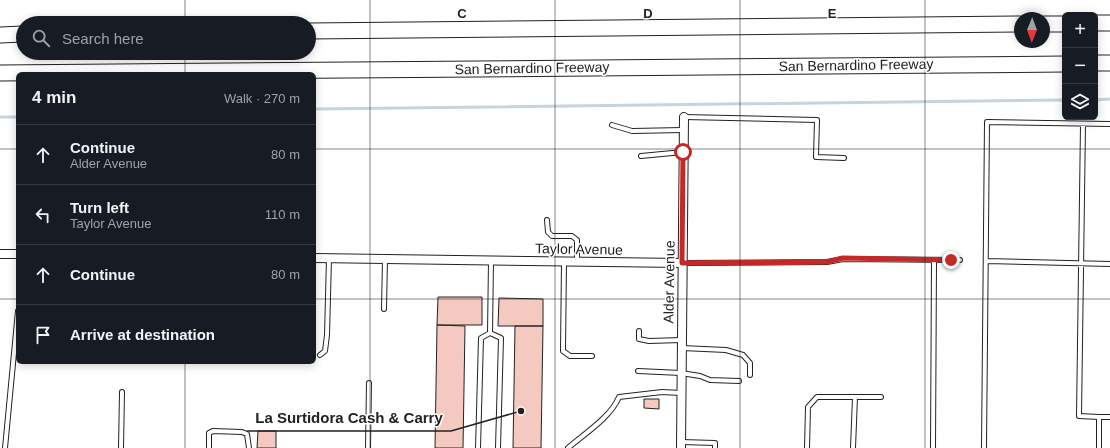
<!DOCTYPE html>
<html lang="en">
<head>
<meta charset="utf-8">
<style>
	:root { --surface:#171b24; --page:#20242c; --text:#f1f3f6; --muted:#9ea1a6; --line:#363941 }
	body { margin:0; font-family:Arial,sans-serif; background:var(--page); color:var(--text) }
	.controls { position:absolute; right:12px; top:12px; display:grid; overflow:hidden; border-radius:6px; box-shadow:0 2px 10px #0003 }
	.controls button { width:36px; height:36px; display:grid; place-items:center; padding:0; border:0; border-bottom:1px solid var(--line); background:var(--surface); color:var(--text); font:20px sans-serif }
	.compass { position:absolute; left:1014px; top:12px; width:36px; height:36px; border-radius:50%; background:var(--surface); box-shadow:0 2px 10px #0003; rotate:181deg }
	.stop { position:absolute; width:12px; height:12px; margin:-9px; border:3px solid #c62828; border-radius:50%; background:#fff }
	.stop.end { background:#c62828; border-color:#fff; box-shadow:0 1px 4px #0008 }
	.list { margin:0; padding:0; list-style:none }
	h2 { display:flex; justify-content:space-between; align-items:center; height:52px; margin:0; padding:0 16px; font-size:17px }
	h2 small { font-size:13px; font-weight:400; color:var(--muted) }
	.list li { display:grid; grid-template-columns:26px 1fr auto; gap:12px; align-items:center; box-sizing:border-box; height:60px; padding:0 16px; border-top:1px solid var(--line) }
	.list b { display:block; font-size:15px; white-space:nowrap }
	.list p { margin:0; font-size:13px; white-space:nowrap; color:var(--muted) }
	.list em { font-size:13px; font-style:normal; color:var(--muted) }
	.icon { flex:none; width:22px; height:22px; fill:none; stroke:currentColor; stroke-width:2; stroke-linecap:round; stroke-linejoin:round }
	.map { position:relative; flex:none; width:1110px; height:448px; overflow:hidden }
	.search { position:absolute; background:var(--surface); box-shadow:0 2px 10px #0003; left:16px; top:16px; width:300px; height:44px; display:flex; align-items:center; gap:10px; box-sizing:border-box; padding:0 14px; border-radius:22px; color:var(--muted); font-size:15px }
	.panel { position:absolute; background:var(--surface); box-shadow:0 2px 10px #0003; left:16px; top:72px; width:300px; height:292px; border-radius:6px }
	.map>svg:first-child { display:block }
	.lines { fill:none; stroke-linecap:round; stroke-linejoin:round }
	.stream { stroke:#c7d3dd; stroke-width:3 }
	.building { fill:#f3c9c0; stroke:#222 }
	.lane-casing { stroke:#222; stroke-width:6 }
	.street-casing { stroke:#222; stroke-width:10 }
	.highway-casing { stroke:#222; stroke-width:17 }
	.lane { stroke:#fff; stroke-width:4 }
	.street { stroke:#fff; stroke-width:8 }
	.highway { stroke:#fff; stroke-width:15 }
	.route { stroke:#c62828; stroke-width:5 }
	.grid { fill:none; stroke:#222; stroke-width:1; stroke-opacity:0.55 }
	.labels { text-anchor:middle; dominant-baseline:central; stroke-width:3; stroke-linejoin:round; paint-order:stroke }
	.street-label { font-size:14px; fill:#222; stroke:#fff }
	.grid-label { font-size:13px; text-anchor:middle; font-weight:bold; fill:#222; stroke:#fff; stroke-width:3; stroke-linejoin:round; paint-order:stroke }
	.leader { fill:none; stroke:#222; stroke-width:1.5 }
	.callout-dot { fill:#222; stroke:#fff; stroke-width:1.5 }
	.callout-label { font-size:15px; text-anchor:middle; font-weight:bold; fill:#222; stroke:#fff; stroke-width:3; stroke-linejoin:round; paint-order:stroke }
</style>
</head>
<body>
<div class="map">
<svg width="1110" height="448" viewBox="0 0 1110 448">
	<rect width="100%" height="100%" fill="#fff"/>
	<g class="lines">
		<path class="stream" d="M1095,100L1110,99
			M314,109L1065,100
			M0,117H18"/>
	</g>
	<path class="building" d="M438,297H482V325H437Z
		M499,298L543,299V326H498Z
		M437,325L465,326L463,448H435Z
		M515,326H543L541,448H513Z
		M644,399H659V409L644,408Z
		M258,431H276V448H257Z"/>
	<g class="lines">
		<g class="lane-casing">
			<path id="lane" d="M684,117L817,120L816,157L844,158
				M1083,124L1079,416L1099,417
				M612,125L632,131L683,130
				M641,156L683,152
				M547,220L548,232L552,236H572L577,240V261
				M986,261L1110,264
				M564,262L563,351L570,356H592
				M683,263L827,262L843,259L960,260
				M384,309L385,259
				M639,331V339L649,341L682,340
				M490,333L501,338L498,448
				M682,348L726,350L743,355L750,363V375
				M320,355L325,351L327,335L329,258
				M638,371L681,373L700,376L710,380L739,381
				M681,442L715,443V448
				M5,448L18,311
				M121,448L122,392
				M209,448V433L213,431L242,432L247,434L249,448
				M368,448L369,383
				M478,448L481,338L490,333L491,261
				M568,448C584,434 611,417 619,397L662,392L681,393
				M807,448L808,407L817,397H881
				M853,448L855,397
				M933,448L934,260
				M984,448L987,122L1110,124
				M1099,448V417H1110"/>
		</g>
		<g class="street-casing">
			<path id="street" d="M0,254H18
				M314,258L682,263
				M681,448L684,117"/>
		</g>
		<g class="highway-casing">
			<path id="highway" d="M1095,23H1110
				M1044,24H1065
				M309,31L1020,24
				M0,35L23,34
				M1095,63H1110
				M0,73L1065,64"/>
		</g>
		<use href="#lane" class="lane"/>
		<use href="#street" class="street"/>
		<use href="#highway" class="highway"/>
	</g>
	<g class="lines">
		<path class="route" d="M683,152L682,263L827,262L843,258L951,260"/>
	</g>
	<path class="grid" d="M185,0V23M370,0V448M555,0V448M740,0V448M925,0V448M185,53V74M0,149H18M314,149H1110M0,299H18M314,299H1110M185,362V448"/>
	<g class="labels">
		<g class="street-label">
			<text transform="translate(856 65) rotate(-1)">San Bernardino Freeway</text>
			<text transform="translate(532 68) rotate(-1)">San Bernardino Freeway</text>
			<text transform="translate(579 249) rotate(1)">Taylor Avenue</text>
			<text transform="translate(669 282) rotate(-89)">Alder Avenue</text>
		</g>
	</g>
	<g class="grid-label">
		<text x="462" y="18">C</text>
		<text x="648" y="18">D</text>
		<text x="832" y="18">E</text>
	</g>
	<path class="leader" d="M521 411L451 431H247"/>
	<circle class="callout-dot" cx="521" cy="411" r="4"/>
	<g class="callout-label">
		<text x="349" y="423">La Surtidora Cash &amp; Carry</text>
	</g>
</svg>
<div class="controls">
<button>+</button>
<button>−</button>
<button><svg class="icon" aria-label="layers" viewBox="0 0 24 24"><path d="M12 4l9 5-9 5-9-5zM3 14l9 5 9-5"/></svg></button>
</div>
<svg class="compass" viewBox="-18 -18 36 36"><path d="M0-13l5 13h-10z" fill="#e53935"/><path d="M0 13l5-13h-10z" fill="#9ea1a6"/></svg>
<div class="stop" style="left:683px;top:152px"></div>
<div class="stop end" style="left:951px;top:260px"></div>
<div class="search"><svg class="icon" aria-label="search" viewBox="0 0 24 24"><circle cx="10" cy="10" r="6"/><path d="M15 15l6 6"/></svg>Search here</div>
<section class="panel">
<h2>4 min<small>Walk · 270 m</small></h2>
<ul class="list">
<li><svg class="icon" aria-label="ahead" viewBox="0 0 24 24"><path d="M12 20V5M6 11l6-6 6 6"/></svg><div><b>Continue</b><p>Alder Avenue</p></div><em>80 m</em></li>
<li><svg class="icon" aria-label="left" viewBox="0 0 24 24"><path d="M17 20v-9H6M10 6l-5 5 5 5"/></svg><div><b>Turn left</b><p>Taylor Avenue</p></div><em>110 m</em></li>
<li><svg class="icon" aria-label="ahead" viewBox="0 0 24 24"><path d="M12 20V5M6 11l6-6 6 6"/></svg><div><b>Continue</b></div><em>80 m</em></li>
<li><svg class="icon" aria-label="arrive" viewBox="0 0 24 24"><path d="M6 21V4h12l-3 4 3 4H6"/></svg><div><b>Arrive at destination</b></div></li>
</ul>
</section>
</div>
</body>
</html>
